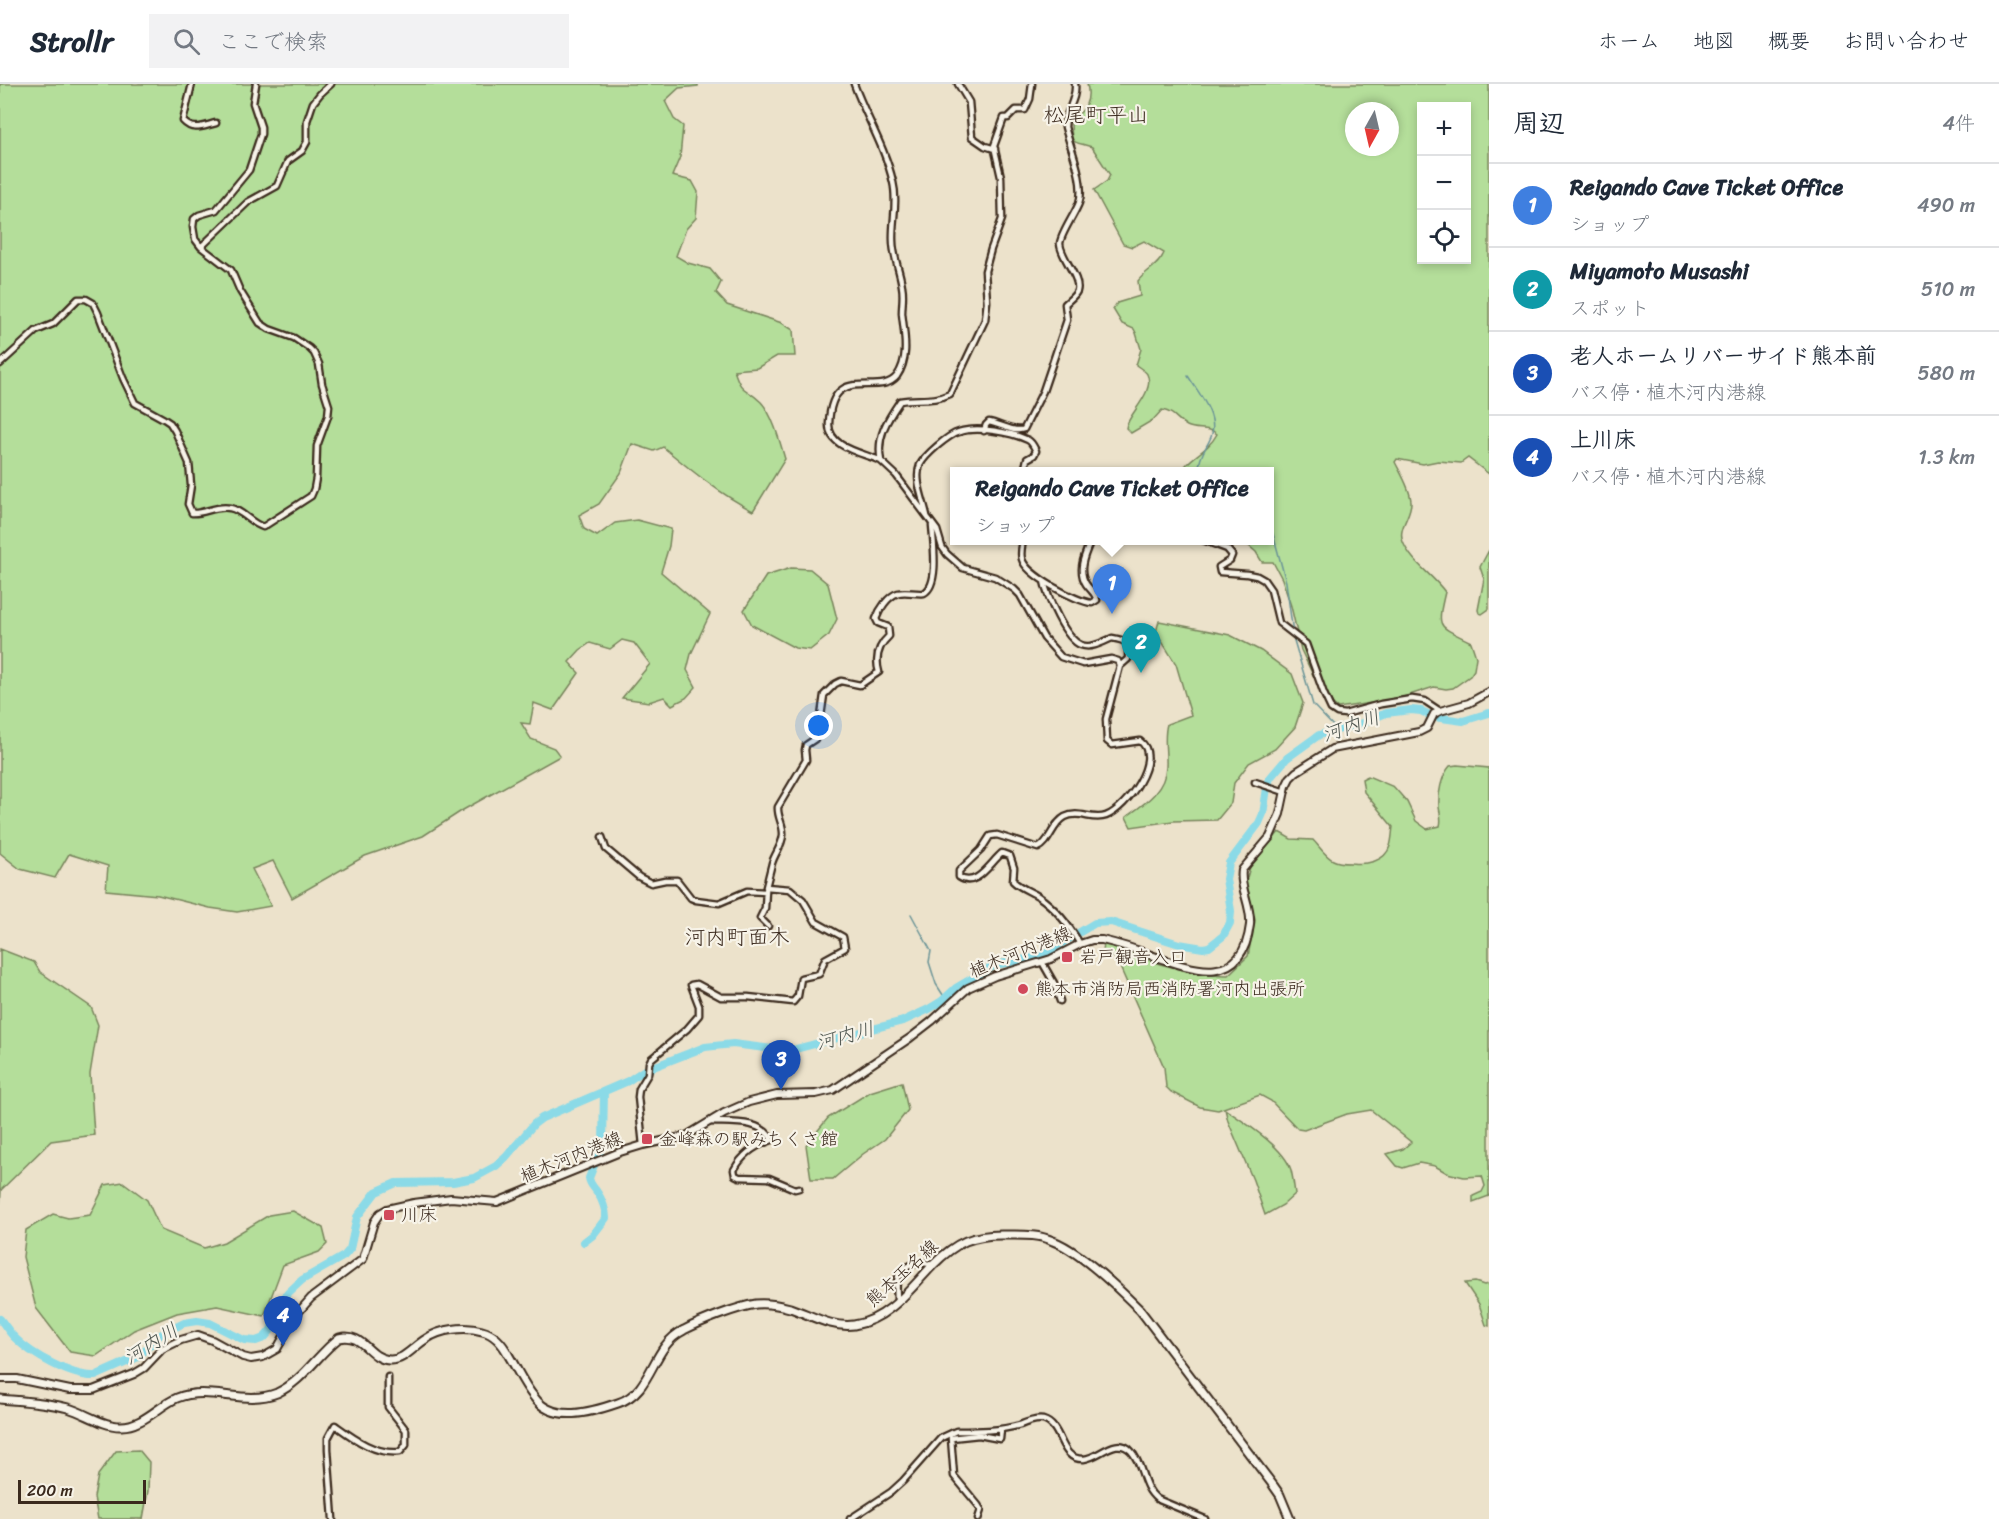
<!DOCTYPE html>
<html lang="ja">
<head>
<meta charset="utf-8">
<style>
	:root { --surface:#fff; --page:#f2f2f3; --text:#1f2937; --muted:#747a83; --line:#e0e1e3; --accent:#d93025 }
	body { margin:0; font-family:Sriracha,"Klee One",sans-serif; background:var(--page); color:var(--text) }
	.controls { position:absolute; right:18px; top:18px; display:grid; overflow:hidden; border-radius:0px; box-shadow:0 3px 9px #0003 }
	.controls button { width:54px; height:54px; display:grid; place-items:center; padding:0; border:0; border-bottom:2px solid var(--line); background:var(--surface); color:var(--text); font:30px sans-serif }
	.compass { position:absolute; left:1345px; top:18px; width:54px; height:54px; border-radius:50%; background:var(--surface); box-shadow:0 3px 9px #0003; rotate:188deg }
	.scale { position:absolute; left:18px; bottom:15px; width:128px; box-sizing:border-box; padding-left:6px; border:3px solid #3b2a1e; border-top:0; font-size:16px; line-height:21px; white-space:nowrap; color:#3b2a1e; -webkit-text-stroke:4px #f7f3e8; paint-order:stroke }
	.you { position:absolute; left:819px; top:642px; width:21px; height:21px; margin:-15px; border:4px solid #fff; border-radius:50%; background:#1a73e8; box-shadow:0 0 0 9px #1a73e833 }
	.badge { display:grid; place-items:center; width:39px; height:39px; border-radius:50%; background:var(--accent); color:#fff; font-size:20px; font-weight:700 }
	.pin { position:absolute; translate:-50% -50px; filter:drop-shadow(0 2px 3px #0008) }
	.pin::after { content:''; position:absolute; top:32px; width:21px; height:18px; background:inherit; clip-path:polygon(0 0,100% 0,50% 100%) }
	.popup { position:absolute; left:950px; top:383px; width:324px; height:78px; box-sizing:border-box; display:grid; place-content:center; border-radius:0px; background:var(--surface); filter:drop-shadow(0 2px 4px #0005); font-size:20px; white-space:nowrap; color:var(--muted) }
	.popup b { font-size:22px; color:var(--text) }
	.popup::after { content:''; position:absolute; left:50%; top:100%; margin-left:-12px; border:12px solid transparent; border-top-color:var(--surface) }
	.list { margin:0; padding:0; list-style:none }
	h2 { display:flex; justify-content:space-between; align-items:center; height:78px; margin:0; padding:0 24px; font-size:26px }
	h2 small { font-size:20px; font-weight:400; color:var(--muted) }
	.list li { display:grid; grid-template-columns:39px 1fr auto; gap:18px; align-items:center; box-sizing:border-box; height:84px; padding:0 24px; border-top:2px solid var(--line) }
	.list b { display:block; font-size:22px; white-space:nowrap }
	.list p { margin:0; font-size:20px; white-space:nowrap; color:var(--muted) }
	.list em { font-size:20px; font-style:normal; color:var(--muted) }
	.icon { flex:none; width:33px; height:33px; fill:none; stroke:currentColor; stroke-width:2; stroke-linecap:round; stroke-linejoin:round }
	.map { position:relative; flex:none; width:1489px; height:1435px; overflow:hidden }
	header { display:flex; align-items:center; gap:36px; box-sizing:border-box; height:84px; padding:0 30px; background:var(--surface); border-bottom:2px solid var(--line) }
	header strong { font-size:28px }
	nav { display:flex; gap:33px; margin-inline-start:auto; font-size:21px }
	.search { width:420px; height:54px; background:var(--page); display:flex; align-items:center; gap:15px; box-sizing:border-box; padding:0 21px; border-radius:0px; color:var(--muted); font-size:22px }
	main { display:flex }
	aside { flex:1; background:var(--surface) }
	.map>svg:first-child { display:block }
	.green { fill:#b4de9a; stroke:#78845c; stroke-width:1.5; fill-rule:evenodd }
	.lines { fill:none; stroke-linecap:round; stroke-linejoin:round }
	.stream { stroke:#6b9497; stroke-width:1.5 }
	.river { stroke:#8bdae7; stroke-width:8 }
	.street-casing { stroke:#3b2a1e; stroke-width:9 }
	.secondary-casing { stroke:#3b2a1e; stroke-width:10 }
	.primary-casing { stroke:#3b2a1e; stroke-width:11 }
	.street { stroke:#f7f3e8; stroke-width:4.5 }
	.secondary { stroke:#f7f3e8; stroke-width:6 }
	.primary { stroke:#f7f3e8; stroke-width:7 }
	.poi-dot { fill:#d1495b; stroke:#f7f3e8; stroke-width:2 }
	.labels { text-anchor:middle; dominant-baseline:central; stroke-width:4.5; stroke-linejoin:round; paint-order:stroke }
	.street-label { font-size:18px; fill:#3b2a1e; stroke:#f7f3e8 }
	.poi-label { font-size:18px; fill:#3b2a1e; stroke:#f7f3e8; text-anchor:start }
	.water-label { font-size:20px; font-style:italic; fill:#4f5650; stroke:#f7f3e8 }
	.quarter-label { font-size:21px; fill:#3b2a1e; stroke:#f7f3e8 }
</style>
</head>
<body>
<header>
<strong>Strollr</strong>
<div class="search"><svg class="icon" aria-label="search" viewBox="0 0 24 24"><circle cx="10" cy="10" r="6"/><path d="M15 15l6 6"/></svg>ここで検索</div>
<nav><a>ホーム</a><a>地図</a><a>概要</a><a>お問い合わせ</a></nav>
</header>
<main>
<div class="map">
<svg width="1489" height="1435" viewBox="0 0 1489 1435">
	<rect width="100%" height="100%" fill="#ece2cb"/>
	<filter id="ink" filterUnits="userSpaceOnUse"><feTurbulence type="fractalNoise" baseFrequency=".0167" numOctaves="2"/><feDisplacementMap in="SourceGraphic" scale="12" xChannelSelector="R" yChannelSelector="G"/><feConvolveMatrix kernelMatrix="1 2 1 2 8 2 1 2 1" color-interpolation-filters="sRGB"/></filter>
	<g filter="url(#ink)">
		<path class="green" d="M0,0H698V2L679,4L665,17L674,35L683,42L680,73L672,92L692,97L698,108L696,134L686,145L676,172L688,179L710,185L721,198L716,209L727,221L782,239L793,246L795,272H777L757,284L734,286C742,311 745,302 761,318C773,331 780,358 785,375L753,427C720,410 692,387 663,363L654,367L632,360L621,389L599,420L579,431L584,445L597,452L615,439L637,436L671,445L669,462L661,488L710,530L691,570L687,586L696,603L686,614L672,621L664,613L649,618L622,614L650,580L634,559L622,556L610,565L590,559L580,566L569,578L579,589L553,626L534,619L530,640L521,639L531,655L554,664L560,672L463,726L423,752L365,772L292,814L273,777L252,785L271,822L237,828L210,824L158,811L106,806L108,782L69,770L55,794L20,785L0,769Z
			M1087,0H1489V390L1468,374L1461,379L1438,377L1423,380L1397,375L1395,378C1401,390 1410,404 1411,417C1412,431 1397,444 1403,458C1411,478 1433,491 1445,508C1436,546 1438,541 1471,558L1476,573L1474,586L1470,592L1453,604L1446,605L1434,603L1397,615L1338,624L1333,620L1313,591L1301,566L1291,522L1282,495L1273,478H1262L1256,468L1243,457L1270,456V388L1182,387C1188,373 1207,369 1217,350C1208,342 1197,347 1187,342C1176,336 1176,329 1162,326L1153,336L1131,349L1126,344C1127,331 1156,308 1147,290C1145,287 1140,284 1136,281L1141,265L1136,249L1134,245L1122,240L1113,225L1117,219L1140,212L1138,197C1146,186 1159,182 1164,169L1144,157L1132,163L1123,160L1094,106L1107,97L1110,91L1092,63C1069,56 1072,62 1071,36C1085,27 1091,17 1087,0ZM1422,22H1466V176H1422ZM1354,27H1390V63H1354Z
			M1489,466V525L1482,530L1479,529L1478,526L1484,495L1480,483Z
			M791,484L810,485L828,500L837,535L829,551L810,566L795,564L752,541L744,526L766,492Z
			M1159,537L1230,551L1261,567L1292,590L1303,619L1295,643L1275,665L1249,679L1234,699L1231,719L1217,736L1173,737L1131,743L1126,733C1144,720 1165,707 1166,683C1167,667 1163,655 1167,640L1191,631L1176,580L1156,548Z
			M1457,681L1489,684V1112L1473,1118V1112L1482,1108L1485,1102L1482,1092L1464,1093L1447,1089L1435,1082L1419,1079L1403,1084L1397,1082L1387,1070L1403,1065L1411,1058L1371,1026L1347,1030L1304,1046L1298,1045L1271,1017L1260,1011L1218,1026L1200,1023L1171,1008L1166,1003L1164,983L1116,874L1103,869L1104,858L1160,880L1200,890L1228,891L1248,872L1255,836L1246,797L1250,783L1279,748L1291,755L1313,756C1319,762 1325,772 1333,776C1338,779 1345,779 1351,779C1366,781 1385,778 1390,762C1392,756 1392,749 1393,743L1364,708L1362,695L1368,692L1394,703L1407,718L1416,737L1427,745L1440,742C1442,735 1440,730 1439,723C1438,710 1441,692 1450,682Z
			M0,865L34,878L40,888L91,923L98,941L90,990L94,1051L51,1057L1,1106L0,1125Z
			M902,998L908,1026L885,1055L863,1070L833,1095H811L806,1061L828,1034L870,1008Z
			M1225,1025C1244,1038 1284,1063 1291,1086C1293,1094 1294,1102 1295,1110L1283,1121L1265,1131L1253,1096L1228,1037Z
			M123,1098L147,1116L161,1146L204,1164L224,1158L269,1131L293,1127L323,1144L327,1160L319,1168L283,1181L264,1232L217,1222L177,1229L134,1246L96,1272L70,1268L36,1224L23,1173L26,1146L53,1130L68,1134L90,1131L105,1101Z
			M1475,1198L1484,1201L1489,1200V1242L1486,1241L1479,1220L1465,1199Z
			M139,1366L149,1378L148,1407L143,1435H98L94,1413L98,1391L116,1367Z"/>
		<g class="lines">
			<path class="stream" d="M1188,292C1198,308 1219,332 1211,353C1207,363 1199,372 1199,384L1204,388
				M1270,445L1273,450L1286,498L1293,549
				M1293,553L1313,621L1336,645
				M911,830L931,867L929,878L936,900L945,914"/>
			<path class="river" d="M584,1158L593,1151L606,1134C606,1126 602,1115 597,1108C593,1102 590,1101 589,1094L603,1059L604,1008
				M0,1235C5,1241 9,1248 15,1254C31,1270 71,1293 95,1292L138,1273L160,1251L184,1239L197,1237L210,1239L244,1256L256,1257L264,1254L271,1246L280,1219L288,1209L302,1196L344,1172L350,1165L357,1133L376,1108L396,1099L453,1098L474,1094L496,1082L506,1073L534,1040L542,1034L628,997L643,987L705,963L733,960L788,967L903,937L929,925L942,917L956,904L995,881L1026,875L1045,869L1095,839L1111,838L1179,860L1203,864L1209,863L1223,852L1230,839L1231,827L1226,795L1229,779L1259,739L1263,730L1267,704L1270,694L1287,674L1319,651L1360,640L1386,629L1411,626L1421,627L1434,633L1463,637L1489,629"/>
			<g class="street-casing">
				<path id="street" d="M192,0L183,37C193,48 203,42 216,39
					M854,0C866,33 885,63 893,98C898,118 892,137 893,157C893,172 900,187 902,202C904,211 902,220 902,229C904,250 910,273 897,292C879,315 831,277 829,340C828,364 864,369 881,377L896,391L937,446L942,463L947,470L963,484L995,493L1014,505L1020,511L1044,554L1061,573L1083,580L1111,575L1118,577L1120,582L1106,635L1107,657L1112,661L1140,657C1163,674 1127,724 1106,732C1092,737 1079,726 1065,733C1052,740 1050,759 1038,764L997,751L990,752L981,766L959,787V793C976,805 990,779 1002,769L1010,772L1014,784L1013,797C1020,804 1030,807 1038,812C1057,825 1069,841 1080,860
					M958,0L969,18L972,53L985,62L995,65
					M201,163L248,118L277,102L288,77L302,67L307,58V37L313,19L320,10L331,0
					M0,280L36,247L53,240L78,215H86L93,219L98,229L123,294L135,319L164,335L170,339L175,347L189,379L191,401L188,420L192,429C204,430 216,421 230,424C242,426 250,439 263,443L311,412L314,405L316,394L317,362L328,332L329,322L322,300L319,280L314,269L309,264L294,254L269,245L260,239L240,207L231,186L201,163L195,155L193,143L194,135L199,131L216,126L249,86L261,50V43L253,19L256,0
					M984,347L986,341L989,338C1000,340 1014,349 1024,345L1043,307L1067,236L1065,220C1069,216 1075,212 1077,207C1081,194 1061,174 1060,160C1060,151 1075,130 1079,119C1086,99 1070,63 1065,43C1065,27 1077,16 1075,0
					M881,377C876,353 887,336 900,317C917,314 934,318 950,310L985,236L987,218L985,187L991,165L1002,135L1001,93L994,62L1004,34H1008L1016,26H1025L1030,15L1032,0
					M927,432C924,417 914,396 920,381C925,371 948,351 959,348C977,342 1011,348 1028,356C1032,358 1034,363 1036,367L1034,371L1027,375L1024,388
					M1023,456C1022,462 1020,470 1022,475C1026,491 1077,518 1092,519L1097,516C1095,508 1090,506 1086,500C1077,486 1085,470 1091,456
					M1203,456L1227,465L1232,471L1230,476L1219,483L1220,488L1247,490L1257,492L1264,496L1271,506L1279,539L1306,560L1324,610L1331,625L1337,629L1345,630L1381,620L1412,615L1425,617L1440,627
					M1044,497C1047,512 1065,555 1081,561C1091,565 1103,558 1112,554C1129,557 1129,559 1128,575L1120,582
					M1255,698L1285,708
					M602,753L606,765L639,793L651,799L665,796H677L691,814L696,816L719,819L747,807L766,808
					M766,806L765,824L760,834L768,842
					M1042,878L1054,899L1060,917
					M711,1038C731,1039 761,1035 772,1056C756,1061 742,1071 734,1086L735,1091L739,1093L769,1094L795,1105L799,1104
					M643,1061L638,1013L639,1005L648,990L649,979L651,975L687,945L699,931V922L691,901L697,900L721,913H748L793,918L798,912L801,894L819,890L825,875L845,864L843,853L816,838L803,816L790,805L766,803C768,795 770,787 772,779C775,769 782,762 783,751C784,741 777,733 778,723L806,676L805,666L806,661L815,655L819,646L824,611L835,600L841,597L860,601L879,588C875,574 878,562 889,552L888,543L878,539L876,535C879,526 888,512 898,509C906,507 915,510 924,509C940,501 933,457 932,441
					M897,1217C897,1211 896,1203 897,1197C900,1181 919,1176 933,1181
					M333,1435L328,1365V1354L335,1341C353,1354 375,1371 400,1368L406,1361V1346L388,1323V1293
					M850,1435L891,1408L903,1397L941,1354L956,1347C978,1347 999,1347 1020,1341C1027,1338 1036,1335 1043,1336C1064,1342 1058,1376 1084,1375C1099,1374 1116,1351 1131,1367C1144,1381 1141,1402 1157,1415L1205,1435
					M978,1435L981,1426L978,1421L954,1392L951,1354L979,1351L1000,1355L1001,1345"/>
			</g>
			<g class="secondary-casing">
				<path id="secondary" d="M0,1295H17L70,1306H93L134,1290L144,1284L162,1265L181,1256L198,1251L212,1256L243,1273L251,1275L263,1273L277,1265L295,1232L311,1214L363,1175L374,1138L380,1129L387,1125L414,1119L451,1114L497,1118L620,1068L643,1061L686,1052L724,1029L749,1018L777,1011L816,1010L833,1006L910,954L932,937L968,904L995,892L1051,875L1080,860L1092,856H1102C1119,860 1135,865 1151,871C1193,886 1242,905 1250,841C1252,822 1239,804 1242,786L1270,753L1280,730L1286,702L1290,694L1296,688L1332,665L1419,648L1427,644L1434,630L1440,627L1469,619L1489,608"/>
			</g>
			<g class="primary-casing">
				<path id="primary" d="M0,1315C23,1317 46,1318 68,1324C85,1329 103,1342 120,1342C142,1343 158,1322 177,1314C209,1301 245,1322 277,1309C303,1297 317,1271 339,1254C364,1248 367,1274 389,1276C404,1277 414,1262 426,1255C440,1245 465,1242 482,1247C495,1250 503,1260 509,1272C517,1285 524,1301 534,1313C553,1340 592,1328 618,1319C654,1307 650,1263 684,1246C701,1237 737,1223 756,1220C767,1219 779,1221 790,1224C811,1231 831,1244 854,1241C888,1236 911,1204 933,1181C956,1158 973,1150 1006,1151C1022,1151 1038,1150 1053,1157C1080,1167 1119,1205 1140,1226L1273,1401L1280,1411L1290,1435"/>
			</g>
			<use href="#street" class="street"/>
			<use href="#secondary" class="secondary"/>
			<use href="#primary" class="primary"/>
		</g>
	</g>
	<g class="poi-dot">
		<rect x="1061" y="867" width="12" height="12" rx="3"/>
		<circle cx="1023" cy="905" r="6"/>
		<rect x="641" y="1049" width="12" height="12" rx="3"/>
		<rect x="383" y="1125" width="12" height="12" rx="3"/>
	</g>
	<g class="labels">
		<g class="street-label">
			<text transform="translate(1020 868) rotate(-22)">植木河内港線</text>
			<text transform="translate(571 1073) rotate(-22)">植木河内港線</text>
			<text transform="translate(902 1189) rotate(-42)">熊本玉名線</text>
		</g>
		<g class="poi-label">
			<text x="1079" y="873">岩戸観音入口</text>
			<text x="1035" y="905">熊本市消防局西消防署河内出張所</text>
			<text x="659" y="1055">金峰森の駅みちくさ館</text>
			<text x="401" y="1131">川床</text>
		</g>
		<g class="water-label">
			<text transform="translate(1351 642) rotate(-19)">河内川</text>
			<text transform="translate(845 952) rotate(-15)">河内川</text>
			<text transform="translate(151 1260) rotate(-32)">河内川</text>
		</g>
		<g class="quarter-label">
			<text x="1096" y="31">松尾町平山</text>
			<text x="737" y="853">河内町面木</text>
		</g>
	</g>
</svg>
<div class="controls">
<button>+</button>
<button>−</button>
<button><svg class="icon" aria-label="locate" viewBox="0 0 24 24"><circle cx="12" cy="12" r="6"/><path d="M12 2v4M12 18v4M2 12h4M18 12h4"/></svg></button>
</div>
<svg class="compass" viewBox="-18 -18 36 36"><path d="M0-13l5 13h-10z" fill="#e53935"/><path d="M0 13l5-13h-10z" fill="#747a83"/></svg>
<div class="scale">200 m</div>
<div class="you"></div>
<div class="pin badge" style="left:1112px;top:530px;background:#3f7fe0">1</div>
<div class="popup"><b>Reigando Cave Ticket Office</b>ショップ</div>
<div class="pin badge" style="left:1141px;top:589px;background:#0f9aa8">2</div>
<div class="pin badge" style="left:781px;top:1006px;background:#1a4fb4">3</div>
<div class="pin badge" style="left:283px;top:1262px;background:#1a4fb4">4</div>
</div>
<aside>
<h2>周辺<small>4件</small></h2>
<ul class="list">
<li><span class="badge" style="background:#3f7fe0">1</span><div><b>Reigando Cave Ticket Office</b><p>ショップ</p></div><em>490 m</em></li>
<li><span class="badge" style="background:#0f9aa8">2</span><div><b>Miyamoto Musashi</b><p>スポット</p></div><em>510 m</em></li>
<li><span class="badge" style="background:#1a4fb4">3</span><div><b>老人ホームリバーサイド熊本前</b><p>バス停 · 植木河内港線</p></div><em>580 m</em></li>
<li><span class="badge" style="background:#1a4fb4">4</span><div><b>上川床</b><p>バス停 · 植木河内港線</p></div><em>1.3 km</em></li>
</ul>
</aside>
</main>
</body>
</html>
